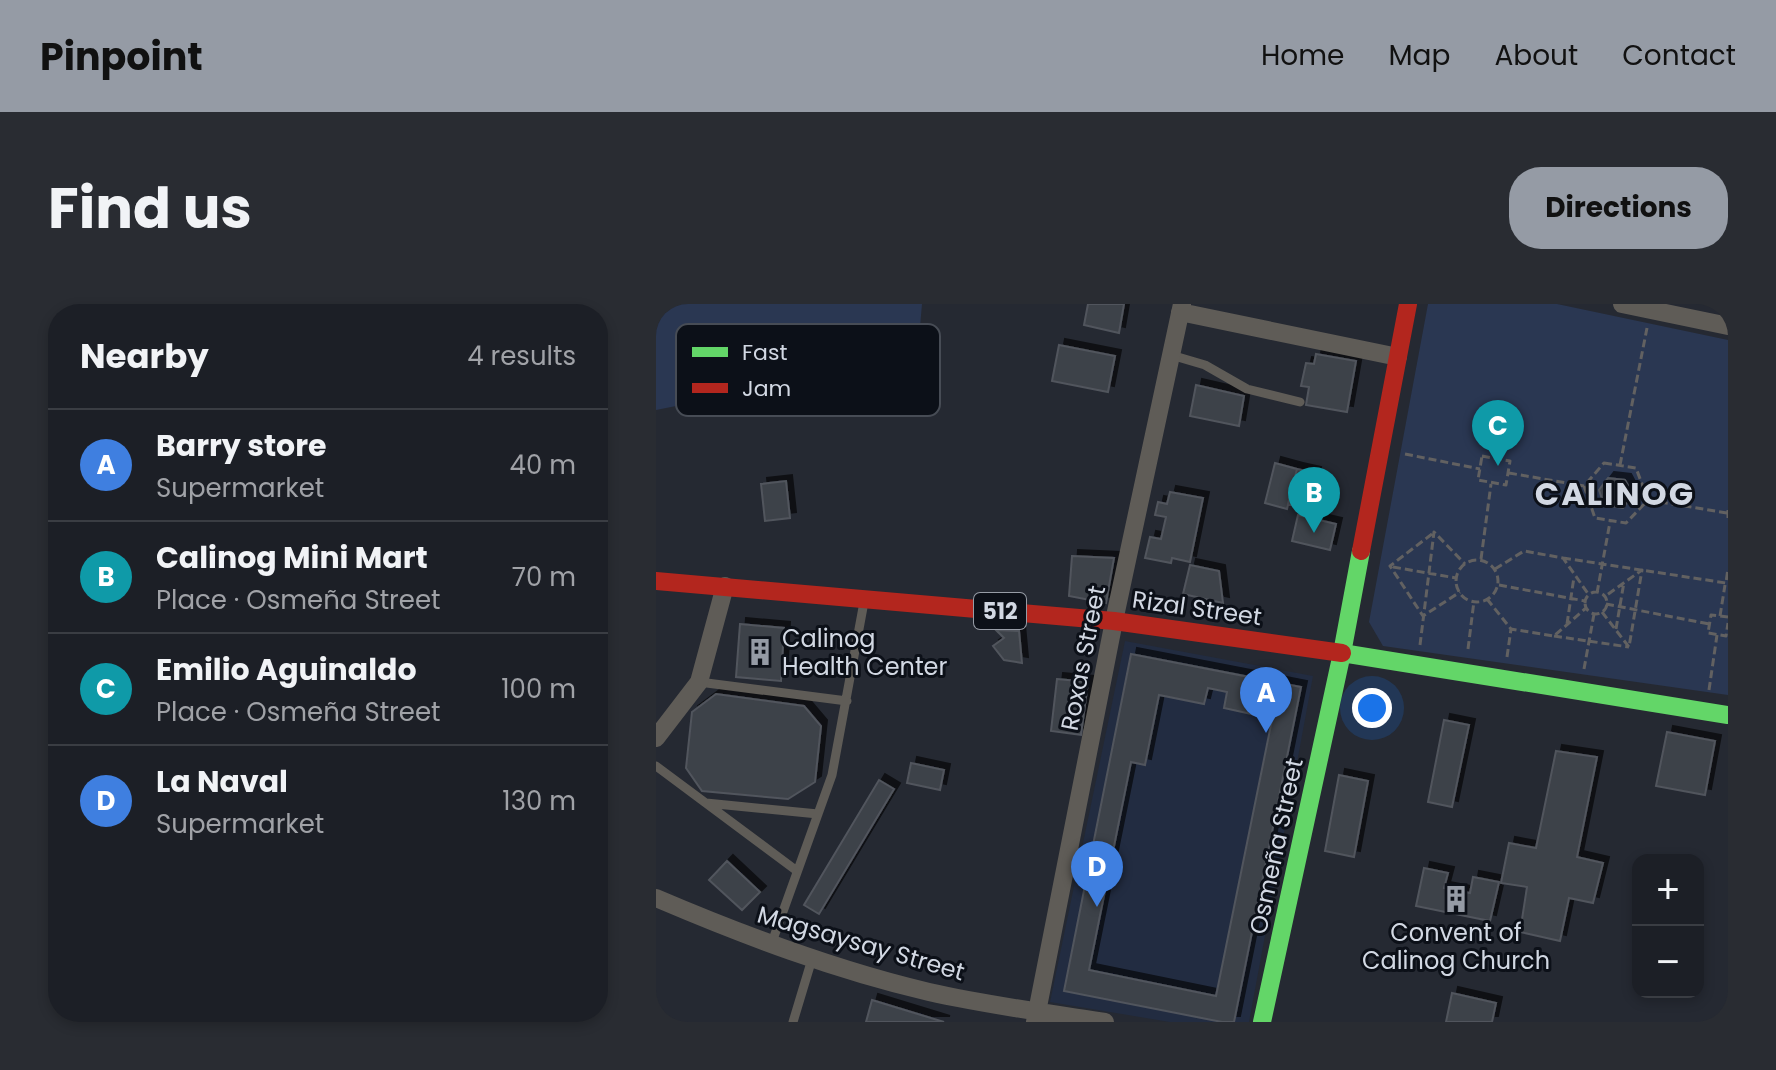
<!DOCTYPE html>
<html lang="en">
<head>
<meta charset="utf-8">
<style>
	:root { --surface:#1c1f26; --page:#292c32; --text:#f1f3f6; --muted:#a0a2a7; --line:#3a3d43; --accent:#959ba5 }
	body { margin:0; font-family:Poppins,sans-serif; background:var(--page); color:var(--text) }
	.controls { position:absolute; right:24px; bottom:24px; display:grid; overflow:hidden; border-radius:16px; box-shadow:0 4px 12px #0003 }
	.controls button { width:72px; height:72px; display:grid; place-items:center; padding:0; border:0; border-bottom:2px solid var(--line); background:var(--surface); color:var(--text); font:40px sans-serif }
	.you { position:absolute; left:716px; top:404px; width:28px; height:28px; margin:-20px; border:6px solid #fff; border-radius:50%; background:#1a73e8; box-shadow:0 0 0 12px #1a73e833 }
	.badge { display:grid; place-items:center; width:52px; height:52px; border-radius:50%; background:var(--accent); color:#fff; font-size:26px; font-weight:700 }
	.pin { position:absolute; translate:-50% -66px; filter:drop-shadow(0 2px 4px #0008) }
	.pin::after { content:''; position:absolute; top:42px; width:28px; height:24px; background:inherit; clip-path:polygon(0 0,100% 0,50% 100%) }
	.list { margin:0; padding:0; list-style:none }
	h2 { display:flex; justify-content:space-between; align-items:center; height:104px; margin:0; padding:0 32px; font-size:34px }
	h2 small { font-size:26px; font-weight:400; color:var(--muted) }
	.list li { display:grid; grid-template-columns:52px 1fr auto; gap:24px; align-items:center; box-sizing:border-box; height:112px; padding:0 32px; border-top:2px solid var(--line) }
	.list b { display:block; font-size:30px; white-space:nowrap }
	.list p { margin:0; font-size:26px; white-space:nowrap; color:var(--muted) }
	.list em { font-size:26px; font-style:normal; color:var(--muted) }
	.map { position:relative; flex:none; width:1072px; height:718px; overflow:hidden; border-radius:32px }
	header { display:flex; align-items:center; gap:48px; box-sizing:border-box; height:112px; padding:0 40px; background:var(--accent); color:#111 }
	header strong { font-size:38px }
	nav { display:flex; gap:44px; margin-inline-start:auto; font-size:28px }
	.intro { display:flex; align-items:center; justify-content:space-between; box-sizing:border-box; height:192px; padding:0 48px }
	h1 { margin:0; font-size:56px }
	.button { padding:20px 36px; border-radius:32px; background:var(--accent); color:#111; font-size:28px; font-weight:700 }
	main { display:flex; gap:48px; padding:0 48px }
	aside { flex:1; background:var(--surface); border-radius:32px; box-shadow:0 4px 12px #0003 }
	.map>svg:first-child { display:block }
	.built { fill:#222c41 }
	.green { fill:#2a3752 }
	.building { fill:#3e4249; stroke:#51555d; stroke-width:2; fill-rule:evenodd; filter:url(#shadow) }
	.lines { fill:none; stroke-linecap:round; stroke-linejoin:round }
	.path { stroke:#626161; stroke-width:3; stroke-dasharray:8 4; stroke-linecap:butt }
	.lane { stroke:#5f5c57; stroke-width:9 }
	.street { stroke:#5f5c57; stroke-width:18 }
	.fast { stroke:#63d668; stroke-width:18 }
	.jam { stroke:#b3261e; stroke-width:18 }
	.labels { text-anchor:middle; dominant-baseline:central; stroke-width:6; stroke-linejoin:round; paint-order:stroke }
	.shield { fill:#0c1018; stroke:#979ca6; stroke-width:2 }
	.shield-label { font-size:22px; font-weight:bold; fill:#d2d8e3 }
	.street-label { font-size:24px; fill:#d2d8e3; stroke:#0c1018 }
	.poi-label { font-size:24px; fill:#d2d8e3; stroke:#0c1018; text-anchor:start }
	.district-label { font-size:32px; font-weight:bold; letter-spacing:2px; fill:#d2d8e3; stroke:#0c1018 }
	.key { fill:#0c1018; stroke:#474c55; stroke-width:2 }
	.key-label { font-size:22px; fill:#d2d8e3 }
</style>
</head>
<body>
<header>
<strong>Pinpoint</strong>
<nav><a>Home</a><a>Map</a><a>About</a><a>Contact</a></nav>
</header>
<div class="intro"><h1>Find us</h1><a class="button">Directions</a></div>
<main>
<aside>
<h2>Nearby<small>4 results</small></h2>
<ul class="list">
<li><span class="badge" style="background:#3f7fe0">A</span><div><b>Barry store</b><p>Supermarket</p></div><em>40 m</em></li>
<li><span class="badge" style="background:#0f9aa8">B</span><div><b>Calinog Mini Mart</b><p>Place · Osmeña Street</p></div><em>70 m</em></li>
<li><span class="badge" style="background:#0f9aa8">C</span><div><b>Emilio Aguinaldo</b><p>Place · Osmeña Street</p></div><em>100 m</em></li>
<li><span class="badge" style="background:#3f7fe0">D</span><div><b>La Naval</b><p>Supermarket</p></div><em>130 m</em></li>
</ul>
</aside>
<div class="map">
<svg width="1072" height="718" viewBox="0 0 1072 718">
	<defs>
		<filter id="shadow"><feDropShadow dx="6" dy="-6" stdDeviation="0" flood-color="#0009"/></filter>
	</defs>
	<rect width="100%" height="100%" fill="#252932"/>
	<path class="built" d="M469,337L657,372L593,718H514L394,698Z"/>
	<path class="green" d="M0,0H266L264,23L239,78L90,88L0,106Z
		M772,0H901L1072,36V391L727,342L713,318Z"/>
	<path class="building" d="M432,0H468L463,29L428,21Z
		M403,41L459,52L452,88L396,77Z
		M660,50L700,57L691,108L650,101L653,83L645,82L650,59L658,60Z
		M540,81L588,92L583,122L534,112Z
		M619,159L641,165L631,205L609,199Z
		M641,165L659,169L656,178L672,182L665,209L632,200Z
		M952,174L969,176L977,191L967,204L948,201L943,186Z
		M130,177L134,214L109,217L105,180Z
		M514,188L547,194L534,258L516,254L515,259L489,254L494,233L505,235L510,213L499,211L502,198L511,200Z
		M642,211L680,220L674,246L636,237Z
		M416,252L458,254L450,299L413,292Z
		M534,261L563,267L567,299L527,290Z
		M84,320L128,324L125,377L80,373Z
		M340,326L363,327L366,359L348,356L337,342L348,334Z
		M475,350L645,383L578,718H566L408,687ZM552,384L571,388L568,404L609,413L612,394L620,396L560,692L433,666L475,458L489,461L503,391L548,400Z
		M401,375L432,378L425,431L395,427Z
		M60,390L148,402L165,422L159,478L132,495L46,487L30,464L36,408Z
		M788,416L813,421L796,503L772,498Z
		M1011,428L1059,437L1049,491L1000,482Z
		M900,447L941,453L921,553L947,559L937,599L913,594L904,637L864,628L871,583L845,579L853,539L880,544Z
		M255,459L288,466L284,486L251,479Z
		M683,471L712,477L698,553L669,547Z
		M223,476L238,485L163,610L148,601Z
		M71,557L104,588L86,606L53,576Z
		M768,564L792,569L788,584L814,589L817,573L843,578L834,617L760,602Z
		M796,689L840,699L836,718H790Z
		M216,696L288,718H210Z"/>
	<g class="lines">
		<path class="path" d="M749,150L824,165
			M826,152L854,157L850,181L822,176Z
			M948,159L980,164L992,196L970,219L939,214L928,182Z
			M964,161L991,24
			M853,169L928,182
			M992,196L1071,209
			M1072,206V215
			M776,230L734,262L767,312L804,288
			M907,254L1070,279L1072,264
			M825,255L835,180
			M800 277a21 21 0 1 1 42 0a21 21 0 1 1-42 0Z
			M737,263L800,274
			M839,265L868,247L907,254L933,291
			M843,281L929,297
			M929 299a11 11 0 1 1 22 0a11 11 0 1 1-22 0Z
			M941,289L954,218
			M831,295L855,325L898,332L930,304
			M950,300L1053,320
			M946,308L973,343L986,266L948,293
			M1064,312L1069,281
			M1072,313L1055,311L1052,329L1070,332L1072,319
			M911,320L918,273
			M960,325L968,278
			M898,332L973,343
			M764,341L778,228L809,260
			M812,345L818,297
			M851,353L855,325
			M928,365L938,310
			M1053,386L1061,331"/>
		<path class="lane" d="M515,51L549,61L591,85L644,98
			M43,378L191,397
			M0,462L141,567
			M50,499L162,510
			M115,641L176,471L208,298
			M137,718L156,655"/>
		<path class="street" d="M966,0L1072,22
			M524,8L742,53
			M0,434L43,378L69,282
			M0,594C89,632 179,666 273,688C331,701 390,709 449,718
			M379,718L458,317L526,0"/>
		<path class="fast" d="M686,349L1072,411
			M606,718L686,349L705,247"/>
		<path class="jam" d="M705,247L752,0
			M0,277L458,317L686,349"/>
	</g>
	<defs>
		<g id="building-bare" transform="scale(2.16)"><path d="M-4-6H4V6H1V3H-1V6H-4ZM-2.5-4.3h1.7v1.8h-1.7ZM.8-4.3h1.7v1.8H.8ZM-2.5-1h1.7V.8h-1.7ZM.8-1h1.7V.8H.8Z" fill="#959ba5" stroke="#0c1018" stroke-width="2.5" paint-order="stroke"/></g>
	</defs>
	<g fill-rule="evenodd">
		<use href="#building-bare" x="104" y="348"/>
		<use href="#building-bare" x="800" y="595"/>
	</g>
	<g class="labels">
		<rect class="shield" x="318" y="289" width="52" height="36" rx="6"/>
		<g class="shield-label">
			<text x="344" y="307">512</text>
		</g>
		<g class="street-label">
			<text transform="translate(541 304) rotate(8)">Rizal Street</text>
			<text transform="translate(427 354) rotate(-79)">Roxas Street</text>
			<text transform="translate(620 542) rotate(-78)">Osmeña Street</text>
			<text transform="translate(205 639) rotate(16)">Magsaysay Street</text>
		</g>
		<g class="poi-label">
			<text x="126" y="334">Calinog<tspan x="126" dy="28">Health Center</tspan></text>
			<text x="800" y="628" text-anchor="middle">Convent of<tspan x="800" dy="28">Calinog Church</tspan></text>
		</g>
		<g class="district-label">
			<text x="959" y="189">CALINOG</text>
		</g>
	</g>
	<rect x="20" y="20" width="264" height="92" rx="12" class="key"/>
	<rect x="36" y="43" width="36" height="10" fill="#63d668"/>
	<rect x="36" y="79" width="36" height="10" fill="#b3261e"/>
	<g class="key-label">
		<text x="86" y="56">Fast</text>
		<text x="86" y="92">Jam</text>
	</g>
</svg>
<div class="controls">
<button>+</button>
<button>−</button>
</div>
<div class="you"></div>
<div class="pin badge" style="left:610px;top:429px;background:#3f7fe0">A</div>
<div class="pin badge" style="left:658px;top:229px;background:#0f9aa8">B</div>
<div class="pin badge" style="left:842px;top:162px;background:#0f9aa8">C</div>
<div class="pin badge" style="left:441px;top:603px;background:#3f7fe0">D</div>
</div>
</main>
</body>
</html>
